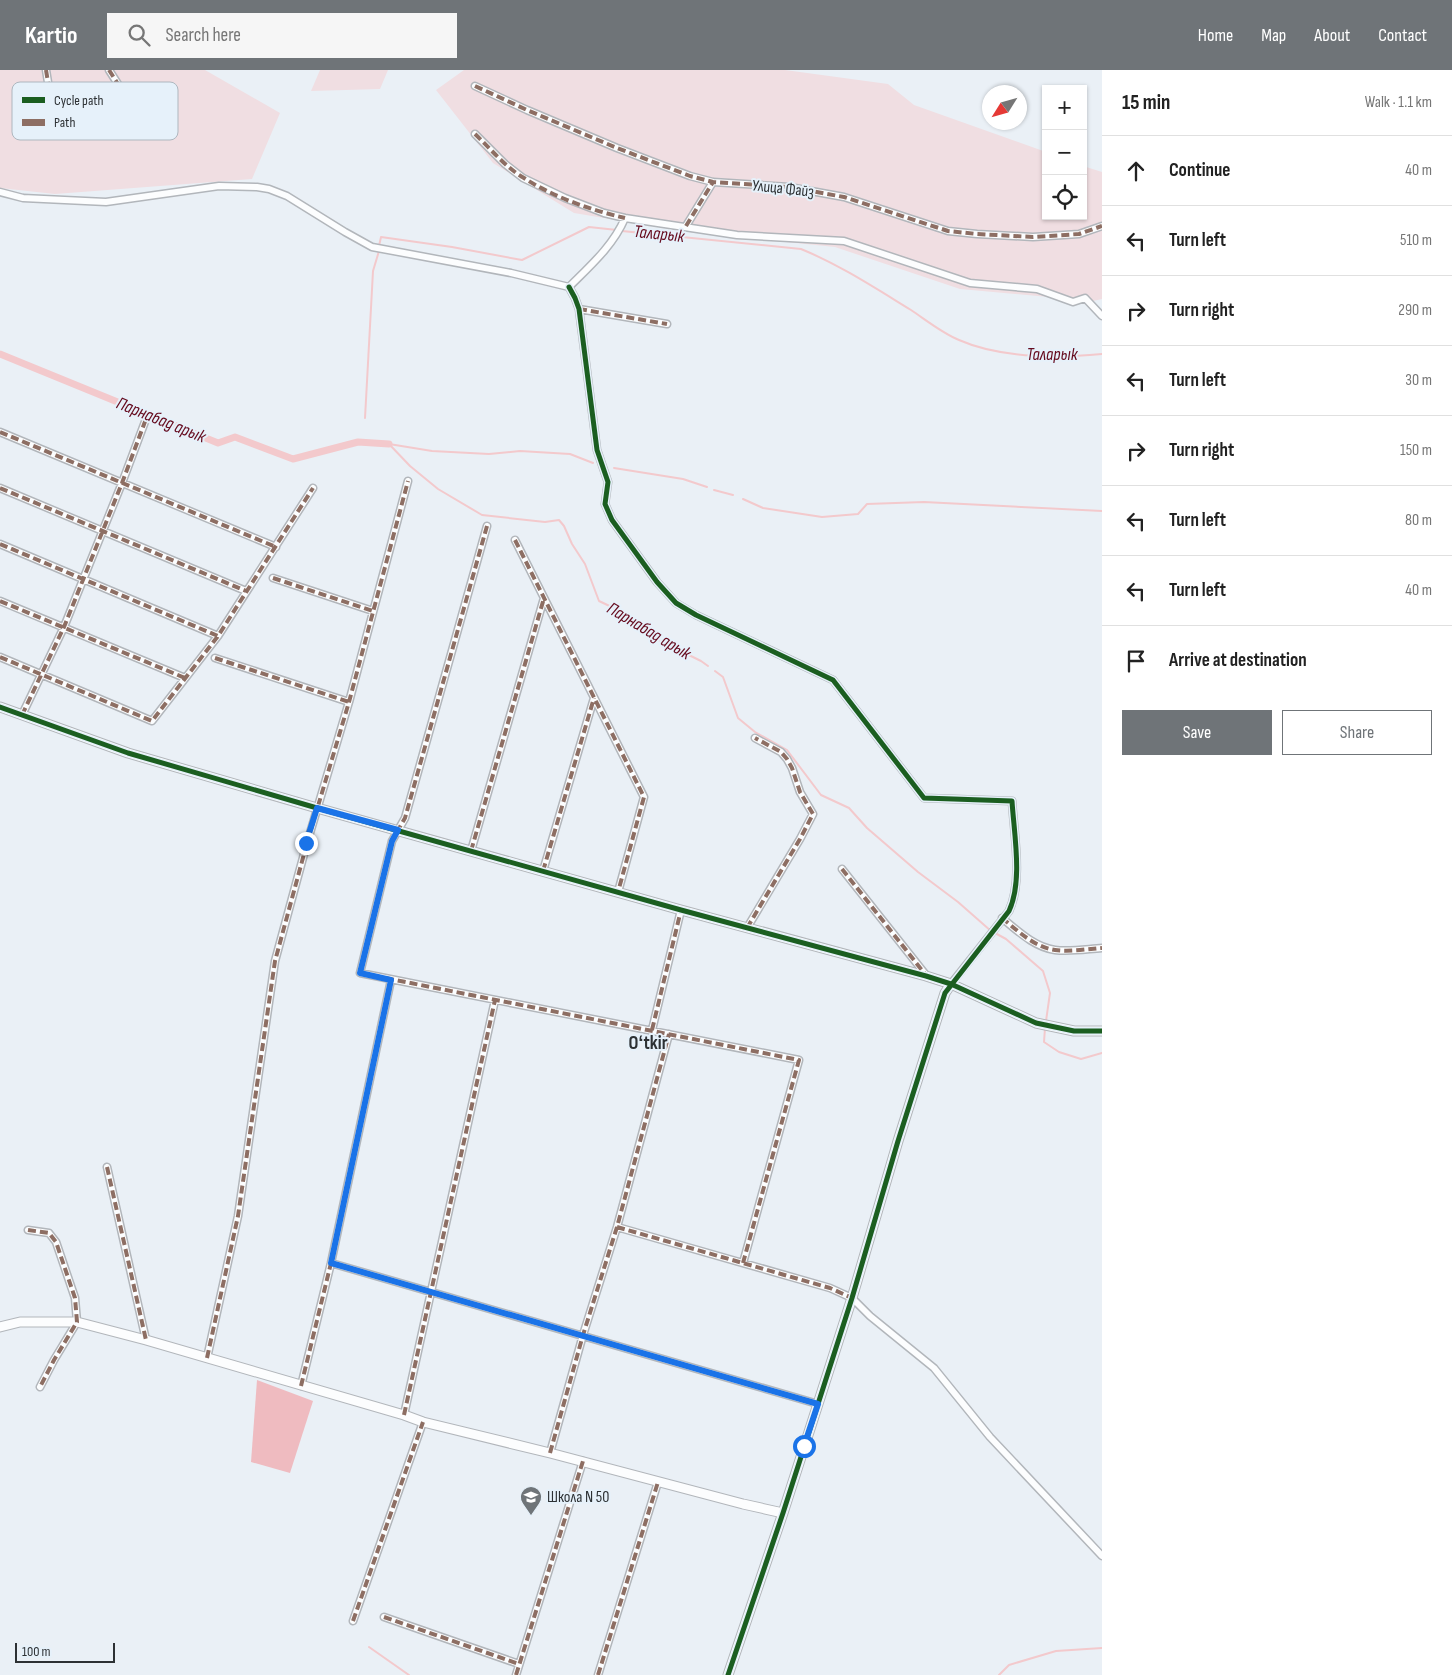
<!DOCTYPE html>
<html lang="en">
<head>
<meta charset="utf-8">
<style>
	:root { --surface:#fff; --page:#f6f6f6; --text:#222; --muted:#767676; --line:#e0e0e0; --accent:#6f7478 }
	body { margin:0; font-family:"Sofia Sans Condensed",sans-serif; background:var(--page); color:var(--text) }
	.controls { position:absolute; right:15px; top:15px; display:grid; overflow:hidden; border-radius:0px; box-shadow:0 1px 4px #0004 }
	.controls button { width:45px; height:45px; display:grid; place-items:center; padding:0; border:0; border-bottom:1px solid var(--line); background:var(--surface); color:var(--text); font:25px sans-serif }
	.compass { position:absolute; left:982px; top:15px; width:45px; height:45px; border-radius:50%; background:var(--surface); box-shadow:0 1px 4px #0004; rotate:233deg }
	.scale { position:absolute; left:15px; bottom:12px; width:100px; box-sizing:border-box; padding-left:5px; border:2px solid #2d3134; border-top:0; font-size:14px; line-height:18px; white-space:nowrap; color:#2d3134; -webkit-text-stroke:4px #e6f1fa; paint-order:stroke }
	.stop { position:absolute; width:15px; height:15px; margin:-11px; border:4px solid #1a73e8; border-radius:50%; background:#fff }
	.stop.end { background:#1a73e8; border-color:#fff; box-shadow:0 1px 5px #0008 }
	.list { margin:0; padding:0; list-style:none }
	h2 { display:flex; justify-content:space-between; align-items:center; height:65px; margin:0; padding:0 20px; font-size:21px }
	h2 small { font-size:16px; font-weight:400; color:var(--muted) }
	.list li { display:grid; grid-template-columns:32px 1fr auto; gap:15px; align-items:center; box-sizing:border-box; height:70px; padding:0 20px; border-top:1px solid var(--line) }
	.list b { display:block; font-size:19px; white-space:nowrap }
	.list em { font-size:16px; font-style:normal; color:var(--muted) }
	.actions { display:flex; gap:10px; padding:15px 20px }
	.actions a { flex:1; padding:11px 0; border:1px solid var(--accent); border-radius:0px; text-align:center; font-size:18px; color:var(--accent) }
	.actions .main { background:var(--accent); color:#fff }
	.icon { flex:none; width:28px; height:28px; fill:none; stroke:currentColor; stroke-width:2; stroke-linecap:round; stroke-linejoin:round }
	.map { position:relative; flex:none; width:1102px; height:1605px; overflow:hidden }
	header { display:flex; align-items:center; gap:30px; box-sizing:border-box; height:70px; padding:0 25px; background:var(--accent); color:#fff }
	header strong { font-size:24px }
	nav { display:flex; gap:28px; margin-inline-start:auto; font-size:18px }
	.search { width:350px; height:45px; background:var(--page); display:flex; align-items:center; gap:12px; box-sizing:border-box; padding:0 18px; border-radius:0px; color:var(--muted); font-size:19px }
	main { display:flex }
	aside { flex:1; background:var(--surface) }
	.map>svg:first-child { display:block }
	.green { fill:#f0dee2 }
	.forest { fill:#efbbc0 }
	.lines { fill:none; stroke-linecap:round; stroke-linejoin:round }
	.stream { stroke:#f3c9cc; stroke-width:2 }
	.canal { stroke:#f3c9cc; stroke-width:7 }
	.street-casing { stroke:#b2b6bb; stroke-width:9 }
	.secondary-casing { stroke:#b2b6bb; stroke-width:11 }
	.street { stroke:#fcfdfe; stroke-width:6 }
	.secondary { stroke:#fcfdfe; stroke-width:9 }
	.quiet { stroke:#8d6e63; stroke-width:4; stroke-dasharray:8 4; stroke-linecap:butt }
	.cycleway-casing { stroke:#e6f1fa; stroke-width:8 }
	.cycleway { stroke:#1b5e20; stroke-width:5 }
	.route { stroke:#1a73e8; stroke-width:6 }
	.labels { text-anchor:middle; dominant-baseline:central; stroke-width:4; stroke-linejoin:round; paint-order:stroke }
	.street-label { font-size:16px; fill:#2d3134; stroke:#e6f1fa }
	.poi-label { font-size:16px; fill:#2d3134; stroke:#e6f1fa; text-anchor:start }
	.water-label { font-size:18px; font-style:italic; fill:#650a1d; stroke:#e6f1fa }
	.quarter-label { font-size:19px; font-weight:bold; fill:#2d3134; stroke:#e6f1fa }
	.key { fill:#e6f1fa; stroke:#aeb7bf; stroke-width:1 }
	.key-label { font-size:14px; fill:#2d3134 }
</style>
</head>
<body>
<header>
<strong>Kartio</strong>
<div class="search"><svg class="icon" aria-label="search" viewBox="0 0 24 24"><circle cx="10" cy="10" r="6"/><path d="M15 15l6 6"/></svg>Search here</div>
<nav><a>Home</a><a>Map</a><a>About</a><a>Contact</a></nav>
</header>
<main>
<div class="map">
<svg width="1102" height="1605" viewBox="0 0 1102 1605">
	<rect width="100%" height="100%" fill="#eaf0f6"/>
	<path class="green" d="M0,0H205L280,43L252,109L55,124L0,118Z
		M320,0H388L380,19L311,21Z
		M464,0H785L888,14L914,35L1046,82V146H1083V96L1102,102V229L1093,231L960,219L835,177L688,162L574,143L493,93L436,20Z"/>
	<path class="forest" d="M257,1310L313,1331L290,1403L251,1392Z"/>
	<g class="lines">
		<path class="stream" d="M622,161L801,179C840,195 875,218 911,240C926,250 942,263 959,270C1002,289 1057,288 1102,284
			M379,176L381,167L452,177L522,190L589,157L617,160
			M365,348L373,201L379,181
			M389,374L410,396L438,419L482,445L545,452L559,450L564,456L572,474L585,494L599,531L620,541L646,564L701,591L708,596
			M389,374L432,381L489,384L520,381L570,384L593,393
			M614,398L683,409L707,417
			M714,420L733,425
			M743,429L763,438L822,447L858,444L867,434L924,432L1102,441
			M715,601L723,607L738,648L755,662L787,680L821,725L849,738L867,758L918,802L958,832L991,861
			M995,863L1006,869L1043,901L1050,923L1046,951
			M1045,958L1044,972L1059,982L1081,989L1102,983
			M369,1577L409,1605
			M999,1605L1009,1595L1056,1581L1102,1578"/>
		<path class="canal" d="M0,284L218,373L235,367L293,389L358,372L389,374"/>
		<g class="street-casing">
			<path id="street" d="M46,0L55,55
				M109,0L123,22L129,36
				M475,16L527,40L617,78L690,106L713,112L789,117L844,127L948,161L977,164L1033,167L1079,164L1102,156
				M475,64L505,94L523,108L565,128L604,143L625,148L737,165L844,171L970,213L1037,219L1073,232L1085,228L1102,246
				M0,122L23,128L106,132L219,116L257,117L269,119L287,126L345,162L372,177L511,203L569,217C590,196 613,176 625,148
				M686,156L713,112
				M569,217L575,228L579,239L597,380L608,412L605,434L612,450L657,512L676,533L696,545L833,610L924,728L1012,731C1014,764 1023,811 1009,841L951,914
				M579,239L667,254
				M0,362L276,477
				M0,418L246,521
				M487,456L405,748L392,771L360,903L799,990L743,1193
				M515,470L644,727L618,822
				M0,474L218,566
				M273,508L373,541
				M0,531L185,608
				M0,587L152,651L218,566L313,418
				M215,588L349,632
				M22,645L64,557L122,413L146,349
				M471,781L544,528
				M842,799L926,905
				M543,801L594,628
				M1002,848C1018,861 1034,877 1055,880C1070,882 1087,879 1102,878
				M747,858L800,769L813,744L800,722L792,698L787,689L781,682L755,668
				M652,960L681,840
				M107,1097L146,1270
				M617,1157L830,1218L852,1228L870,1246L934,1298L990,1367L1102,1486
				M28,1160L49,1163L56,1172L75,1228L77,1252L54,1290L40,1317
				M331,1193L818,1334
				M207,1288L238,1146L275,891L307,773L349,632L408,411
				M301,1316L331,1193L391,910
				M404,1345L495,930
				M550,1383L583,1265L617,1157L669,964
				M384,1547L519,1594
				M353,1551L423,1352
				M516,1605L583,1391
				M598,1605L658,1412"/>
		</g>
		<g class="secondary-casing">
			<path id="secondary" d="M0,637L128,683L317,738L681,840L926,906L951,914L1036,953L1074,961H1102
				M0,1257L20,1252H77L146,1270L404,1345L423,1352L550,1383L743,1434L783,1443
				M728,1605L783,1443L852,1228L898,1071L945,923L951,914"/>
		</g>
		<use href="#street" class="street"/>
		<use href="#secondary" class="secondary"/>
		<path class="quiet" d="M46,0L55,55
			M109,0L123,22L129,36
			M475,16L527,40L617,78L690,106L713,112L789,117L844,127L948,161L977,164L1033,167L1079,164L1102,156
			M475,64C491,79 505,97 524,108C553,127 591,140 625,148
			M686,156L713,112
			M579,239L667,254
			M0,362L276,477
			M0,418L246,521
			M487,456L405,748L392,771L360,903L799,990L743,1193
			M515,470L644,727L618,822
			M0,474L218,566
			M273,508L373,541
			M0,531L185,608
			M0,587L152,651L218,566L313,418
			M215,588L349,632
			M22,645L64,557L122,413L146,349
			M471,781L544,528
			M842,799L925,904
			M543,801L594,628
			M1002,848C1018,861 1034,877 1055,880C1070,882 1087,879 1102,878
			M747,858L800,769L813,744L800,722L792,698L787,689L781,682L755,668
			M652,960L681,840
			M107,1097L146,1270
			M617,1157L830,1218L852,1228
			M28,1160L49,1163L56,1172L75,1228L77,1252L54,1290L40,1317
			M331,1193L818,1334
			M207,1288L238,1146L275,891L307,773L349,632L408,411
			M301,1316L331,1193L391,910
			M404,1345L495,930
			M550,1383L583,1265L617,1157L669,964
			M384,1547L519,1594
			M353,1551L423,1352
			M516,1605L583,1391
			M598,1605L658,1412"/>
		<g class="cycleway-casing">
			<path id="cycleway" d="M569,217L575,228L579,239L597,380L608,412L605,434L612,450L657,512L676,533L696,545L833,610L924,728L1012,731C1014,764 1023,811 1009,841L945,923L898,1071L852,1228L783,1443L728,1605
				M0,637L128,683L317,738L681,840L926,906L951,914L1036,953L1074,961H1102"/>
		</g>
		<use href="#cycleway" class="cycleway"/>
	</g>
	<g class="lines">
		<path class="route" d="M306,773L317,738L398,760L392,771L360,903L391,910L331,1193L818,1334L804,1376"/>
	</g>
	<defs>
		<g id="school-pin" transform="scale(1.125)"><path d="M0 17L-7.5 6A9.5 9.5 0 1 1 7.5 6Z" fill="#6f7478" stroke="#e6f1fa"/><path d="M0-5L7-2L0 1L-7-2ZM-4 1L0 2.5L4 1V4Q0 6-4 4Z" fill="#fff"/></g>
	</defs>
	<g fill-rule="evenodd">
		<use href="#school-pin" x="531" y="1427"/>
	</g>
	<g class="labels">
		<g class="street-label">
			<text transform="translate(783 119) rotate(6)">Улица Файз</text>
		</g>
		<g class="poi-label">
			<text x="547" y="1427">Школа N 50</text>
		</g>
		<g class="water-label">
			<text transform="translate(659 164) rotate(6)">Таларык</text>
			<text x="1052" y="284">Таларык</text>
			<text transform="translate(161 350) rotate(22)">Парнабад арык</text>
			<text transform="translate(649 561) rotate(31)">Парнабад арык</text>
		</g>
		<g class="quarter-label">
			<text x="648" y="973">Oʻtkir</text>
		</g>
	</g>
	<rect x="12" y="12" width="166" height="58" rx="8" class="key"/>
	<rect x="22" y="27" width="23" height="6" fill="#1b5e20"/>
	<rect x="22" y="49" width="23" height="7" fill="#8d6e63"/>
	<g class="key-label">
		<text x="54" y="35">Cycle path</text>
		<text x="54" y="57">Path</text>
	</g>
</svg>
<div class="controls">
<button>+</button>
<button>−</button>
<button><svg class="icon" aria-label="locate" viewBox="0 0 24 24"><circle cx="12" cy="12" r="6"/><path d="M12 2v4M12 18v4M2 12h4M18 12h4"/></svg></button>
</div>
<svg class="compass" viewBox="-18 -18 36 36"><path d="M0-13l5 13h-10z" fill="#e53935"/><path d="M0 13l5-13h-10z" fill="#767676"/></svg>
<div class="scale">100 m</div>
<div class="stop" style="left:804px;top:1376px"></div>
<div class="stop end" style="left:306px;top:773px"></div>
</div>
<aside>
<h2>15 min<small>Walk · 1.1 km</small></h2>
<ul class="list">
<li><svg class="icon" aria-label="ahead" viewBox="0 0 24 24"><path d="M12 20V5M6 11l6-6 6 6"/></svg><div><b>Continue</b></div><em>40 m</em></li>
<li><svg class="icon" aria-label="left" viewBox="0 0 24 24"><path d="M17 20v-9H6M10 6l-5 5 5 5"/></svg><div><b>Turn left</b></div><em>510 m</em></li>
<li><svg class="icon" aria-label="right" viewBox="0 0 24 24"><path d="M7 20v-9h11M14 6l5 5-5 5"/></svg><div><b>Turn right</b></div><em>290 m</em></li>
<li><svg class="icon" aria-label="left" viewBox="0 0 24 24"><path d="M17 20v-9H6M10 6l-5 5 5 5"/></svg><div><b>Turn left</b></div><em>30 m</em></li>
<li><svg class="icon" aria-label="right" viewBox="0 0 24 24"><path d="M7 20v-9h11M14 6l5 5-5 5"/></svg><div><b>Turn right</b></div><em>150 m</em></li>
<li><svg class="icon" aria-label="left" viewBox="0 0 24 24"><path d="M17 20v-9H6M10 6l-5 5 5 5"/></svg><div><b>Turn left</b></div><em>80 m</em></li>
<li><svg class="icon" aria-label="left" viewBox="0 0 24 24"><path d="M17 20v-9H6M10 6l-5 5 5 5"/></svg><div><b>Turn left</b></div><em>40 m</em></li>
<li><svg class="icon" aria-label="arrive" viewBox="0 0 24 24"><path d="M6 21V4h12l-3 4 3 4H6"/></svg><div><b>Arrive at destination</b></div></li>
</ul>
<div class="actions"><a class="main">Save</a><a>Share</a></div>
</aside>
</main>
</body>
</html>
